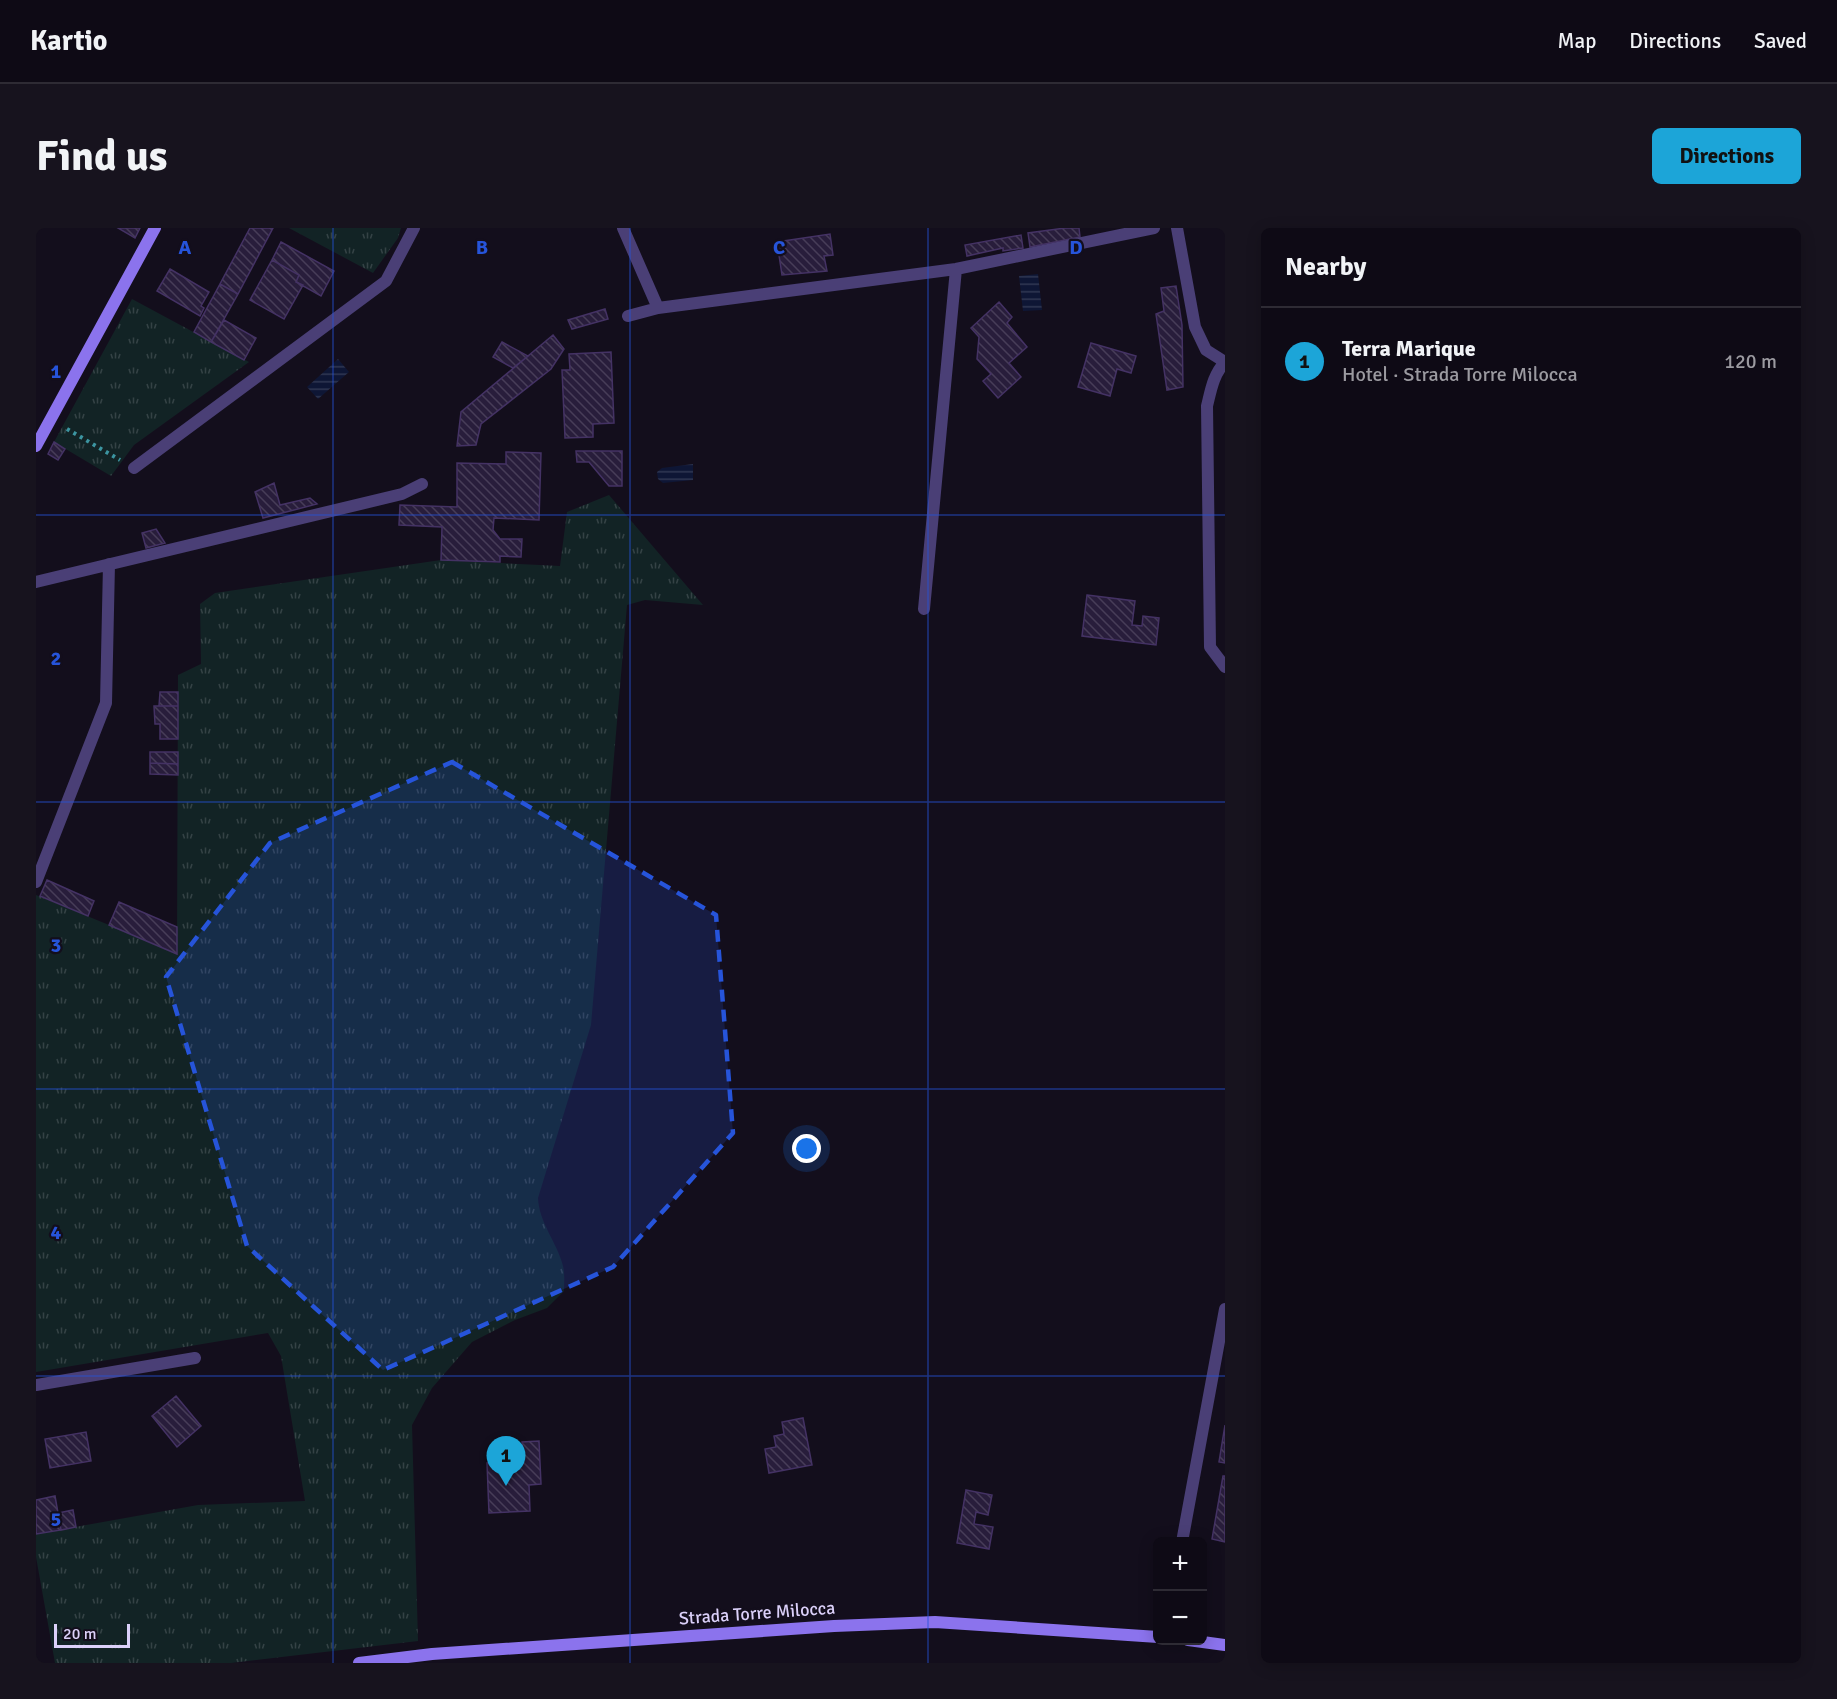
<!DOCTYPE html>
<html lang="en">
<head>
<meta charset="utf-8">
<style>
	:root { --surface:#0e0a15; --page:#17131e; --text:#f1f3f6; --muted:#9b9aa0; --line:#2e2b34; --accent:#1ca5d8 }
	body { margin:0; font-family:Signika,sans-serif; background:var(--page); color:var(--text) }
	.controls { position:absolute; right:18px; bottom:18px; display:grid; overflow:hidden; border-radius:9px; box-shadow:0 3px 15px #0003 }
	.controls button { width:54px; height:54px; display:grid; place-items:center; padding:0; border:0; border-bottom:2px solid var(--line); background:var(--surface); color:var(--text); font:30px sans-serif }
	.scale { position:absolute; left:18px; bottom:15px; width:76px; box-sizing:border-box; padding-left:6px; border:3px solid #dbd0f9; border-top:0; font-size:16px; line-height:21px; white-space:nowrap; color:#dbd0f9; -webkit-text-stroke:4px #130e1c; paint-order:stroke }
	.you { position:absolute; left:771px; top:921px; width:21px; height:21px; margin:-15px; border:4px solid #fff; border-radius:50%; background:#1a73e8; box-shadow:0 0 0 9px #1a73e833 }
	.badge { display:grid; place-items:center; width:39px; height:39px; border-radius:50%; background:var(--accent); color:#111; font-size:20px; font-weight:700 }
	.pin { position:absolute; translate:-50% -50px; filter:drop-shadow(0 2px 3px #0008) }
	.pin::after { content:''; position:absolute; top:32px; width:21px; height:18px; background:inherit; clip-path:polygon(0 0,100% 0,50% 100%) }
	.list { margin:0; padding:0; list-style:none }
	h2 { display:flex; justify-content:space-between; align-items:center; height:78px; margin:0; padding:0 24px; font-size:26px }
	h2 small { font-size:20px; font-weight:400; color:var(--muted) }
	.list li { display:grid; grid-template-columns:39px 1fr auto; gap:18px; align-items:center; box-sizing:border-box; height:108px; padding:0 24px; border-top:2px solid var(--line) }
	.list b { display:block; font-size:22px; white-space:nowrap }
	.list p { margin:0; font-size:20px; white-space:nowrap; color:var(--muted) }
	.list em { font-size:20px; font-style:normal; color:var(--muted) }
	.map { position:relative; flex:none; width:1189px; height:1435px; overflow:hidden; border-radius:9px }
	header { display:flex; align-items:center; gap:36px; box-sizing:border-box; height:84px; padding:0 30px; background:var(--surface); border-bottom:2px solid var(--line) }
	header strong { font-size:28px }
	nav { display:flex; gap:33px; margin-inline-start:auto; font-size:21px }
	.intro { display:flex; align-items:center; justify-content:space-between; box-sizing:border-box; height:144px; padding:0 36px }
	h1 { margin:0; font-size:42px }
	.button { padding:15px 27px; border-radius:9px; background:var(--accent); color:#111; font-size:21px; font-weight:700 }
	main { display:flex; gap:36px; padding:0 36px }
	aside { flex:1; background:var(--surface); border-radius:9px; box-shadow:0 3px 15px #0003 }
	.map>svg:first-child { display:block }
	.grass { fill:url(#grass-tufts) }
	.water { fill:url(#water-rules) }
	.building { fill:url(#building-back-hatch); stroke:#443264; stroke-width:1.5 }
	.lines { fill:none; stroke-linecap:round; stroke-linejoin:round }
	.path { stroke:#3c95a1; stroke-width:4; stroke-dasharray:3 4.5; stroke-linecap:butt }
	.lane { stroke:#4a3f76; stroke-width:12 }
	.street { stroke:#4a3f76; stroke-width:12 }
	.secondary { stroke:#8b73ed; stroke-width:12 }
	.marked { fill:#2654da; fill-opacity:0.2; stroke:#2654da; stroke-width:4.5; stroke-dasharray:12 8; stroke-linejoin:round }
	.grid { fill:none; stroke:#2654da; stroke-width:1.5; stroke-opacity:0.55 }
	.labels { text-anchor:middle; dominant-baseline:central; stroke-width:4.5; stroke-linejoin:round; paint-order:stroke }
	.street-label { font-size:18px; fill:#dbd0f9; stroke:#130e1c }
	.grid-label { font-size:20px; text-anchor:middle; font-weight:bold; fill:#2654da; stroke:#130e1c; stroke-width:4.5; stroke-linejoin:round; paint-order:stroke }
</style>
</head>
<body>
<header>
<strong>Kartio</strong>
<nav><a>Map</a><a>Directions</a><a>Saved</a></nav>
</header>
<div class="intro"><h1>Find us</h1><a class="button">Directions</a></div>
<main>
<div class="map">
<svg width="1189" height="1435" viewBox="0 0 1189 1435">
	<defs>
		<pattern id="grass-tufts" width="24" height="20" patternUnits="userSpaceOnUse" patternTransform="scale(1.5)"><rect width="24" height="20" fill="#122325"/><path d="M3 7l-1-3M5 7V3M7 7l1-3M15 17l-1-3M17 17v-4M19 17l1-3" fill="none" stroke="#344245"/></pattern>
		<pattern id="water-rules" width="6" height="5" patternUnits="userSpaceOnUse" patternTransform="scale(1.5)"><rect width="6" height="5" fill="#0e1635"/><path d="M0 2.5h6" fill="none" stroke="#303753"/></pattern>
		<pattern id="building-back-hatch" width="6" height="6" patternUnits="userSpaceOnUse" patternTransform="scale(1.5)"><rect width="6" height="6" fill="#281d3b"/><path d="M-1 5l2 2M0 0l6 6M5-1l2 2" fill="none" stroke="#473d58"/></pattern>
	</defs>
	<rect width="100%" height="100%" fill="#130e1c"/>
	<path class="grass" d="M253,0H365L362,10L337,45Z
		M96,71L213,134L98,217L75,248L18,214Z
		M573,267L667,377L609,372L591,377L555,797L502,970C503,995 521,1014 527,1038C529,1046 528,1055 528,1063L511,1080L479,1092L436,1114L396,1160L376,1197L382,1413L195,1435H19L0,1329V1306L162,1277L269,1273L245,1128L232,1105L0,1144V667L141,725L142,447L165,436L164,376L179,365L405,332L524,338L531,284Z"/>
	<path class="water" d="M1002,46L1006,82L987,83L983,48Z
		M302,131L313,144L282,171L271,159Z
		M657,236V252L627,255L622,251L621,244L626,240Z"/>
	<path class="building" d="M82,0H104L99,10Z
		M214,0H237L202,66L184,56Z
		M1029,0H1043L1044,9L994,19L992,5Z
		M794,6L797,27L788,28L791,43L746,47L741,14Z
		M985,7L987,20L967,23V20L931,28L929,17Z
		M245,14L298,43L285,68L260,54L263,47L236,32Z
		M236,32L263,47L260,54L267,57L248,91L214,72Z
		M134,41L173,64L165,78L168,80L164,88L121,63Z
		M184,56L202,66L175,114L158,104Z
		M1140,58L1146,97L1147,159L1131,162L1120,86L1128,83L1125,60Z
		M963,74L976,89L971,95L991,119L973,135L985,149L962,170L947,153L955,146L941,131L943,109L935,100Z
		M569,81L572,91L536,101L532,92Z
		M188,92L220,110L208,132L175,114Z
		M517,107L528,121L515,141L445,196L440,217L421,218L425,184Z
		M466,114L492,128L477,140L457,129Z
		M1055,115L1100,128L1095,145L1081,141L1074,168L1042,159Z
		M575,124L578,195L557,196V209L529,210L526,142H534L533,126Z
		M18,214L29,221L22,232L12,226Z
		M540,223H586V258H573L553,234H541Z
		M470,224L505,225L503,292L458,290L457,302L464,311H486L485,329L464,328V334L405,332L406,299L363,297L364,277L421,279V235L470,236Z
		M238,255L244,277L274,270L281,276L227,290L219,264Z
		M120,301L129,315L110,320L106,305Z
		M1051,367L1099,373L1096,397L1106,398L1107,388L1123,390L1120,417L1046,408Z
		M124,464H142V478H123Z
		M118,478H142V511H124V496H119Z
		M114,524H142V536L114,535Z
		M114,535L142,536V547L114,546Z
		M11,652L58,673L52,688L4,668Z
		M83,674L141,699V726L73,697Z
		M140,1168L165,1198L141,1219L116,1188Z
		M767,1190L776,1237L733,1245L729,1221L740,1219L738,1208L748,1206L746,1194Z
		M1189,1197V1235L1183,1234Z
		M50,1204L55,1233L14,1240L9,1211Z
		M503,1213L505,1256L493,1257L494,1283L453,1285L451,1235L464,1234V1225L487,1224L486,1214Z
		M1187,1248H1189V1314L1176,1311Z
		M930,1262L956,1267L952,1287L940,1284L938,1296L957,1299L953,1321L921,1315Z
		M19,1268L25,1302L0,1306V1272Z
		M37,1282L40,1299L25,1302L22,1285Z"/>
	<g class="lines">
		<path class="path" d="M31,201L84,232"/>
		<path class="lane" d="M1141,0L1159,99L1170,122L1189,134
			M1189,134C1177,147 1175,162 1171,178L1174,419L1189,439
			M0,1157L159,1130
			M1146,1314L1189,1081"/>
		<path class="street" d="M587,0L622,80L920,41L1118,0
			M592,88L622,80
			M98,240L350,53L378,0
			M0,354L366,266L386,256
			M888,381L920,41
			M0,654L70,475L73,336"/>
		<path class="secondary" d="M0,218L119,0
			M1152,1412L1189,1417
			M323,1435L396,1426L798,1398L899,1394L1122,1409"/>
	</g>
	<path class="marked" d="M416,534L680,687L697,905L577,1039L347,1142L211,1018L130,749L234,615Z"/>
	<path class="grid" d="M297,0V1435M594,0V1435M892,0V1435M0,287H1189M0,574H1189M0,861H1189M0,1148H1189"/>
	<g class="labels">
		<g class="street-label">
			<text transform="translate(721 1385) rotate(-4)">Strada Torre Milocca</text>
		</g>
	</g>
	<g class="grid-label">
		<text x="149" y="26">A</text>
		<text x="446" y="26">B</text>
		<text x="743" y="26">C</text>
		<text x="1040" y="26">D</text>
		<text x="20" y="150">1</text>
		<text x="20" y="437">2</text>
		<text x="20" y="724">3</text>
		<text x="20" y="1011">4</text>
		<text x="20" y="1298">5</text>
	</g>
</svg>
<div class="controls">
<button>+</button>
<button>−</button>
</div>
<div class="scale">20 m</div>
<div class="you"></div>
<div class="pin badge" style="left:470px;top:1258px">1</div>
</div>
<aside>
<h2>Nearby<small></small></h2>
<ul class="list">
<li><span class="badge">1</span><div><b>Terra Marique</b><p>Hotel · Strada Torre Milocca</p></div><em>120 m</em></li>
</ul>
</aside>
</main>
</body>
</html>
